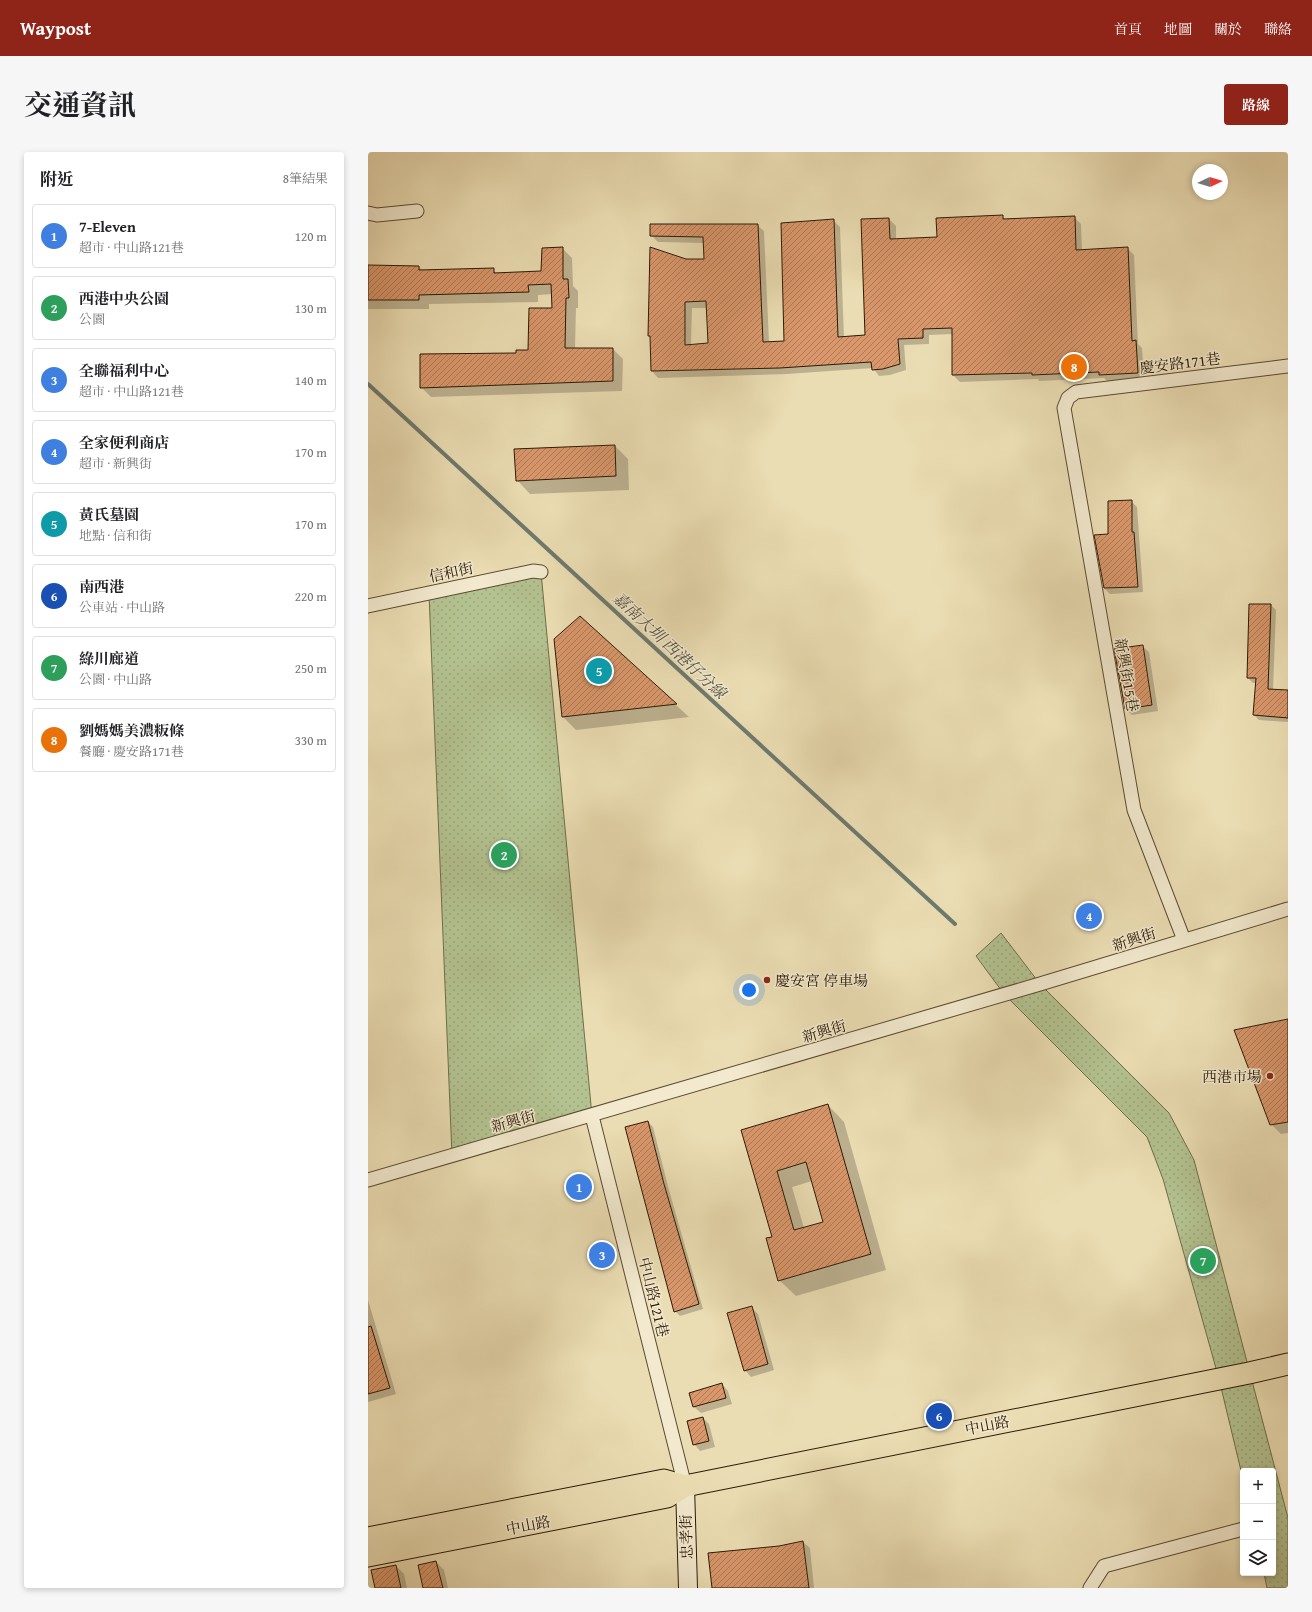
<!DOCTYPE html>
<html lang="zh-TW">
<head>
<meta charset="utf-8">
<style>
	:root { --surface:#fff; --page:#f6f6f6; --text:#202124; --muted:#757577; --line:#e0e0e0; --accent:#8f2418 }
	body { margin:0; font-family:"Gentium Book Plus","Noto Serif TC",serif; background:var(--page); color:var(--text) }
	.controls { position:absolute; right:12px; bottom:12px; display:grid; overflow:hidden; border-radius:4px; box-shadow:0 2px 6px #0003 }
	.controls button { width:36px; height:36px; display:grid; place-items:center; padding:0; border:0; border-bottom:1px solid var(--line); background:var(--surface); color:var(--text); font:20px sans-serif }
	.compass { position:absolute; left:824px; top:12px; width:36px; height:36px; border-radius:50%; background:var(--surface); box-shadow:0 2px 6px #0003; rotate:86deg }
	.you { position:absolute; left:381px; top:838px; width:14px; height:14px; margin:-10px; border:3px solid #fff; border-radius:50%; background:#1a73e8; box-shadow:0 0 0 6px #1a73e833 }
	.badge { display:grid; place-items:center; width:26px; height:26px; border-radius:50%; background:var(--accent); color:#fff; font-size:13px; font-weight:700 }
	.pin { position:absolute; translate:-50% -50%; border:2px solid #fff; box-shadow:0 1px 4px #0006 }
	.list { margin:0; padding:0; list-style:none }
	h2 { display:flex; justify-content:space-between; align-items:center; height:52px; margin:0; padding:0 16px; font-size:17px }
	h2 small { font-size:13px; font-weight:400; color:var(--muted) }
	.list li { display:grid; grid-template-columns:26px 1fr auto; gap:12px; align-items:center; box-sizing:border-box; height:64px; margin:0 8px 8px; padding:0 8px; border:1px solid var(--line); border-radius:4px }
	.list b { display:block; font-size:15px; white-space:nowrap }
	.list p { margin:0; font-size:13px; white-space:nowrap; color:var(--muted) }
	.list em { font-size:13px; font-style:normal; color:var(--muted) }
	.icon { flex:none; width:22px; height:22px; fill:none; stroke:currentColor; stroke-width:2; stroke-linecap:round; stroke-linejoin:round }
	.map { position:relative; flex:none; width:920px; height:1436px; overflow:hidden; border-radius:4px }
	header { display:flex; align-items:center; gap:24px; box-sizing:border-box; height:56px; padding:0 20px; background:var(--accent); color:#fff }
	header strong { font-size:19px }
	nav { display:flex; gap:22px; margin-inline-start:auto; font-size:14px }
	.intro { display:flex; align-items:center; justify-content:space-between; box-sizing:border-box; height:96px; padding:0 24px }
	h1 { margin:0; font-size:28px }
	.button { padding:10px 18px; border-radius:4px; background:var(--accent); color:#fff; font-size:14px; font-weight:700 }
	main { display:flex; gap:24px; padding:0 24px }
	aside { flex:1; background:var(--surface); border-radius:4px; box-shadow:0 2px 6px #0003 }
	.map>svg:first-child { display:block }
	.park { fill:url(#park-dots); stroke:#6f6e4a }
	.shadow { fill:#0003; fill-rule:evenodd }
	.lines { fill:none; stroke-linecap:round; stroke-linejoin:round }
	.stream { stroke:#6e7a6f; stroke-width:4 }
	.building { fill:url(#building-hatch); stroke:#2b1904; fill-rule:evenodd }
	.street-casing { stroke:#5b4a30; stroke-width:15 }
	.secondary-casing { stroke:#2b1904; stroke-width:20 }
	.primary-casing { stroke:#2b1904; stroke-width:23 }
	.street { stroke:#f2e9ce; stroke-width:13 }
	.secondary { stroke:#f2e9ce; stroke-width:18 }
	.primary { stroke:#ebddb3; stroke-width:21 }
	.poi-dot { fill:#8f2418; stroke:#f2e9ce; stroke-width:1.5 }
	.labels { text-anchor:middle; dominant-baseline:central; stroke-width:3; stroke-linejoin:round; paint-order:stroke }
	.street-label { font-size:15px; fill:#2b1904; stroke:#f2e9ce }
	.poi-label { font-size:15px; fill:#2b1904; stroke:#f2e9ce; text-anchor:start }
	.water-label { font-size:16px; font-style:italic; fill:#525142; stroke:#f2e9ce }
</style>
</head>
<body>
<header>
<strong>Waypost</strong>
<nav><a>首頁</a><a>地圖</a><a>關於</a><a>聯絡</a></nav>
</header>
<div class="intro"><h1>交通資訊</h1><a class="button">路線</a></div>
<main>
<aside>
<h2>附近<small>8筆結果</small></h2>
<ul class="list">
<li><span class="badge" style="background:#3f7fe0">1</span><div><b>7-Eleven</b><p>超市 · 中山路121巷</p></div><em>120 m</em></li>
<li><span class="badge" style="background:#2e9e5b">2</span><div><b>西港中央公園</b><p>公園</p></div><em>130 m</em></li>
<li><span class="badge" style="background:#3f7fe0">3</span><div><b>全聯福利中心</b><p>超市 · 中山路121巷</p></div><em>140 m</em></li>
<li><span class="badge" style="background:#3f7fe0">4</span><div><b>全家便利商店</b><p>超市 · 新興街</p></div><em>170 m</em></li>
<li><span class="badge" style="background:#0f9aa8">5</span><div><b>黃氏墓園</b><p>地點 · 信和街</p></div><em>170 m</em></li>
<li><span class="badge" style="background:#1a4fb4">6</span><div><b>南西港</b><p>公車站 · 中山路</p></div><em>220 m</em></li>
<li><span class="badge" style="background:#2e9e5b">7</span><div><b>綠川廊道</b><p>公園 · 中山路</p></div><em>250 m</em></li>
<li><span class="badge" style="background:#e8710a">8</span><div><b>劉媽媽美濃粄條</b><p>餐廳 · 慶安路171巷</p></div><em>330 m</em></li>
</ul>
</aside>
<div class="map">
<svg width="920" height="1436" viewBox="0 0 920 1436">
	<defs>
		<pattern id="park-dots" width="8" height="8" patternUnits="userSpaceOnUse"><rect width="8" height="8" fill="#b3c290"/><path d="M2 2h.1M6 6h.1" fill="none" stroke="#9aa67b" stroke-width="1.8" stroke-linecap="round"/></pattern>
		<pattern id="building-hatch" width="6" height="6" patternUnits="userSpaceOnUse"><rect width="6" height="6" fill="#d9976b"/><path d="M-1 1l2-2M0 6l6-6M5 7l2-2" fill="none" stroke="#b07a56"/></pattern>
	</defs>
	<rect width="100%" height="100%" fill="#ebddb3"/>
	<filter id="stains"><feTurbulence type="fractalNoise" baseFrequency=".005" numOctaves="4"/><feColorMatrix values="0 0 0 0 .2 0 0 0 0 .09 0 0 0 0 .02 0 0 0 .5 -.17"/></filter>
	<radialGradient id="worn" r=".72"><stop offset=".6" stop-color="#630" stop-opacity="0"/><stop offset="1" stop-color="#630" stop-opacity=".3"/></radialGradient>
	<path class="park" d="M173,420L224,964L84,1004L61,442Z
		M633,781L672,832L801,961L826,1008L920,1366V1436H899L896,1421H905V1319H875V1327L851,1227L795,1027L779,985L636,842L608,804Z"/>
	<path class="shadow" d="M634,64L638,68L706,65L713,72L714,98L759,96L766,103L770,192L774,196L776,227L739,229L736,226L671,229L670,227L592,230L585,223V182L561,183V192L536,193L538,218L522,223L511,224L505,216L419,222L290,226L284,219L283,185L281,184L318,108H337V91L290,90L283,83L389,73L396,79L401,190H418L465,68L472,75L476,186L498,184L494,68L521,67L528,74V88L570,86ZM324,156H339L341,192L323,193Z
		M194,96L204,106L205,134L210,139V156H208L207,197H245L255,207L254,239L63,245L53,235L161,199L185,157V142L170,143V150L61,152V157H0V114L51,115L55,119L125,117L129,122L174,120Z
		M247,294L260,307L261,338L162,342L149,328Z
		M763,349L769,355L775,440L742,442L736,436L741,383Z
		M903,453L908,458L905,538L920,539V570L891,568L886,563L888,531H885L880,526Z
		M212,465L308,553L321,565L208,578L195,565Z
		M774,494L781,500L790,559L764,563L757,556Z
		M920,868V981L913,982L903,972Z
		M460,953L476,970L518,1118L428,1144L411,1128L405,1085L374,978ZM444,1029L456,1070L436,1076L424,1035Z
		M280,970L285,975L301,1038L335,1157L312,1164L307,1159Z
		M0,1148L28,1242L0,1250Z
		M383,1155L390,1162L406,1218L383,1225L377,1218Z
		M354,1232L360,1239L364,1252L333,1261L326,1255L322,1241Z
		M335,1266L341,1272L347,1295L332,1299L326,1292Z
		M435,1390L442,1396L446,1436H345L411,1394Z
		M68,1410L76,1418L80,1436H56Z
		M28,1414L36,1422L39,1436H8Z"/>
	<g class="lines">
		<path class="stream" d="M0,232L587,772"/>
	</g>
	<path class="building" d="M635,63V67L707,64L708,98L760,95L764,189L768,188L770,221L731,223V220L664,223V221L584,223V176L555,177V186L530,187L532,212L515,217L504,218L503,210L412,216L283,219L282,184H280L282,95L318,107H336L335,85L282,84V72H390L395,190L416,189L413,71L466,67L470,185L497,183L493,67L521,66L522,87L569,85L568,66ZM338,149L340,191L317,193V150Z
		M195,95V127H200L201,146H198L197,196H245V229L52,236V202L148,201V198H160L161,156H184L183,132L160,133L161,140L51,143V148H0V113L51,114V118L126,116V121L173,119L174,96Z
		M247,293L248,324L148,329L146,297Z
		M764,348V380H766L770,435L736,436L726,383L740,382V349Z
		M881,452H903L900,537L920,538V566L885,563L888,526H879Z
		M212,464L309,552L194,565L186,487Z
		M775,493L784,553L757,557L746,497Z
		M920,867V970L902,973L866,878Z
		M460,952L503,1102L410,1129L398,1086L404,1085L373,978ZM438,1010L455,1070L426,1078L409,1019Z
		M280,969L296,1032L331,1152L306,1160L257,975Z
		M384,1154L400,1212L376,1219L359,1161Z
		M3,1174L22,1236L0,1242V1175Z
		M354,1231L358,1246L325,1255L321,1241Z
		M335,1265L341,1289L325,1293L319,1269Z
		M435,1389L441,1436H344L340,1401L411,1394Z
		M68,1409L75,1436H55L50,1413Z
		M28,1413L33,1436H7L3,1418Z"/>
	<g class="lines">
		<g class="street-casing">
			<path id="street" d="M0,61L9,63L49,59
				M0,454L165,419L173,420
				M816,788L766,658L696,256L700,246L708,240L920,214
				M224,964L317,1334
				M0,1028L672,832L920,757
				M722,1436L736,1414L875,1377"/>
		</g>
		<g class="secondary-casing">
			<path id="secondary" d="M317,1334L320,1436"/>
		</g>
		<g class="primary-casing">
			<path id="primary" d="M0,1386L296,1328L317,1334
				M0,1404L299,1345L317,1334L881,1221L920,1212"/>
		</g>
		<use href="#street" class="street"/>
		<use href="#secondary" class="secondary"/>
		<use href="#primary" class="primary"/>
	</g>
	<g class="poi-dot">
		<circle cx="399" cy="828" r="4"/>
		<circle cx="902" cy="924" r="4"/>
	</g>
	<g class="labels">
		<g class="street-label">
			<text transform="translate(812 211) rotate(-7)">慶安路171巷</text>
			<text transform="translate(83 420) rotate(-12)">信和街</text>
			<text transform="translate(759 523) rotate(80)">新興街15巷</text>
			<text transform="translate(766 787) rotate(-18)">新興街</text>
			<text transform="translate(456 879) rotate(-16)">新興街</text>
			<text transform="translate(145 969) rotate(-15)">新興街</text>
			<text transform="translate(286 1145) rotate(76)">中山路121巷</text>
			<text transform="translate(619 1273) rotate(-11)">中山路</text>
			<text transform="translate(160 1373) rotate(-11)">中山路</text>
			<text transform="translate(318 1385) rotate(-92)">忠孝街</text>
		</g>
		<g class="poi-label">
			<text x="407" y="828">慶安宮 停車場</text>
			<text x="894" y="924" text-anchor="end">西港市場</text>
		</g>
		<g class="water-label">
			<text transform="translate(302 493) rotate(43)">嘉南大圳 西港仔分線</text>
		</g>
	</g>
	<rect width="100%" height="100%" filter="url(#stains)"/>
	<rect width="100%" height="100%" fill="url(#worn)"/>
</svg>
<div class="controls">
<button>+</button>
<button>−</button>
<button><svg class="icon" aria-label="layers" viewBox="0 0 24 24"><path d="M12 4l9 5-9 5-9-5zM3 14l9 5 9-5"/></svg></button>
</div>
<svg class="compass" viewBox="-18 -18 36 36"><path d="M0-13l5 13h-10z" fill="#e53935"/><path d="M0 13l5-13h-10z" fill="#757577"/></svg>
<div class="you"></div>
<div class="pin badge" style="left:211px;top:1035px;background:#3f7fe0">1</div>
<div class="pin badge" style="left:136px;top:703px;background:#2e9e5b">2</div>
<div class="pin badge" style="left:234px;top:1103px;background:#3f7fe0">3</div>
<div class="pin badge" style="left:721px;top:764px;background:#3f7fe0">4</div>
<div class="pin badge" style="left:231px;top:519px;background:#0f9aa8">5</div>
<div class="pin badge" style="left:571px;top:1264px;background:#1a4fb4">6</div>
<div class="pin badge" style="left:835px;top:1109px;background:#2e9e5b">7</div>
<div class="pin badge" style="left:706px;top:215px;background:#e8710a">8</div>
</div>
</main>
</body>
</html>
